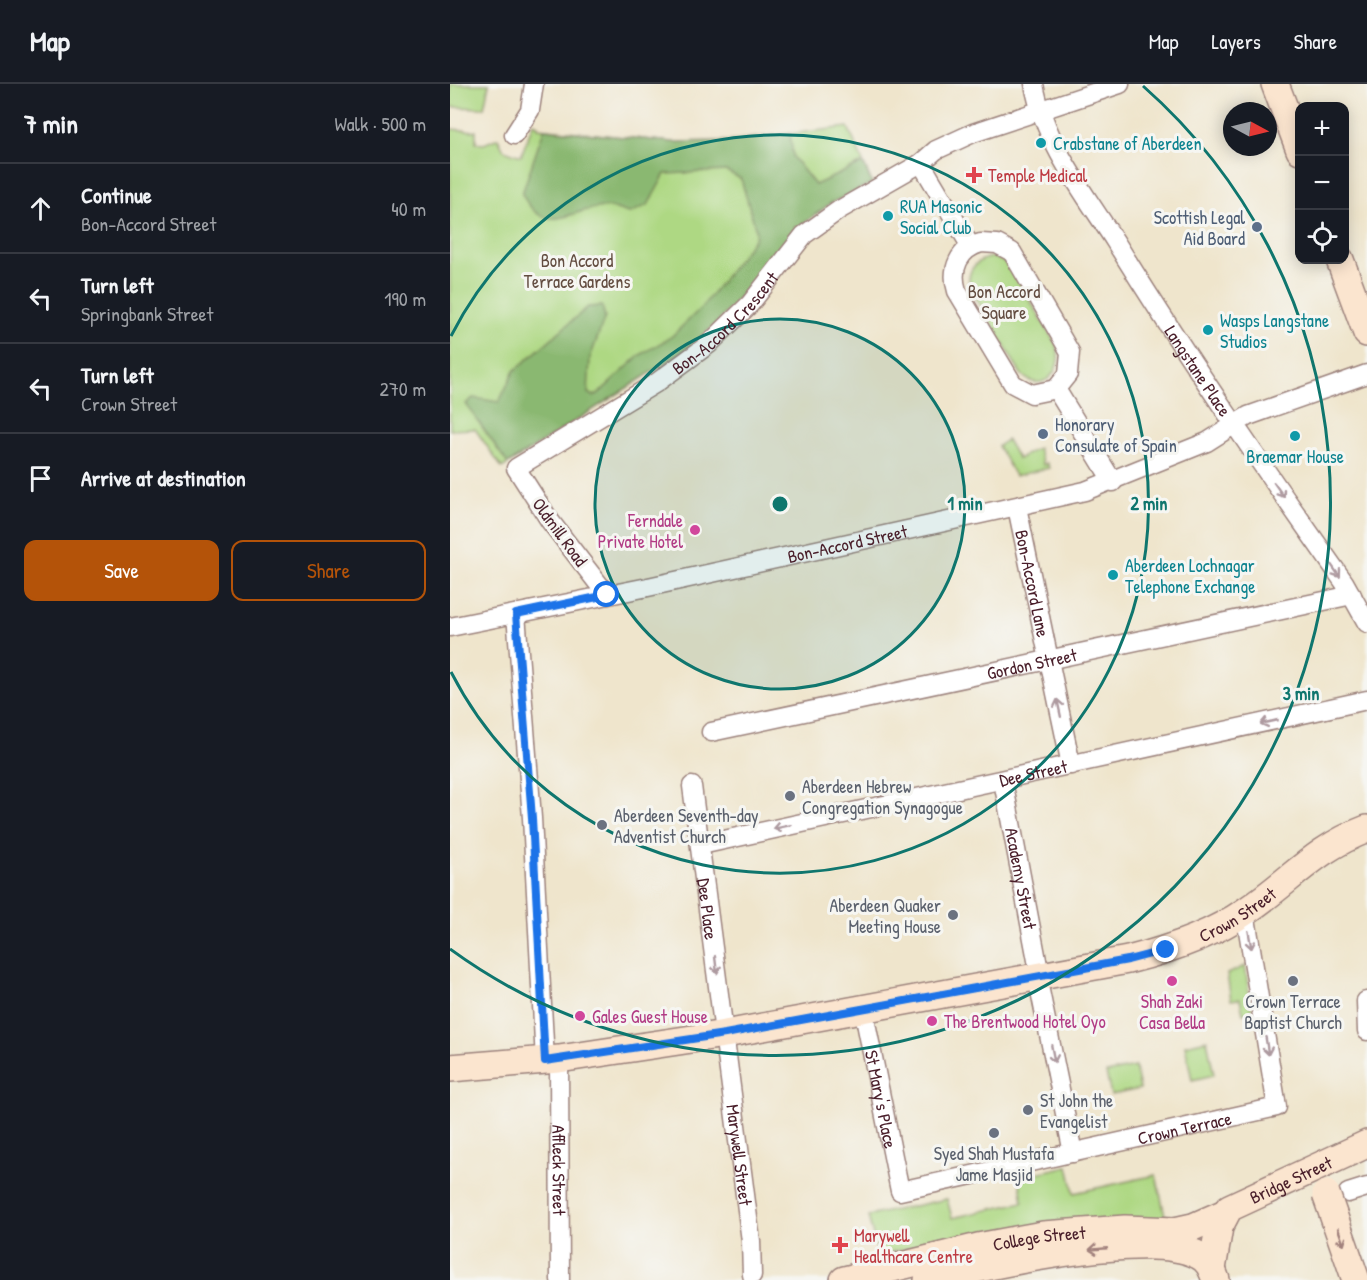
<!DOCTYPE html>
<html lang="en">
<head>
<meta charset="utf-8">
<style>
	:root { --surface:#171b24; --page:#242831; --text:#f1f3f6; --muted:#9ea1a6; --line:#363941; --accent:#b45309 }
	body { margin:0; font-family:"Patrick Hand",sans-serif; background:var(--page); color:var(--text) }
	.controls { position:absolute; right:18px; top:18px; display:grid; overflow:hidden; border-radius:12px; box-shadow:0 3px 15px #0003 }
	.controls button { width:54px; height:54px; display:grid; place-items:center; padding:0; border:0; border-bottom:2px solid var(--line); background:var(--surface); color:var(--text); font:30px sans-serif }
	.compass { position:absolute; left:773px; top:18px; width:54px; height:54px; border-radius:50%; background:var(--surface); box-shadow:0 3px 15px #0003; rotate:97deg }
	.stop { position:absolute; width:18px; height:18px; margin:-14px; border:4px solid #1a73e8; border-radius:50%; background:#fff }
	.stop.end { background:#1a73e8; border-color:#fff; box-shadow:0 2px 6px #0008 }
	.list { margin:0; padding:0; list-style:none }
	h2 { display:flex; justify-content:space-between; align-items:center; height:78px; margin:0; padding:0 24px; font-size:26px }
	h2 small { font-size:20px; font-weight:400; color:var(--muted) }
	.list li { display:grid; grid-template-columns:39px 1fr auto; gap:18px; align-items:center; box-sizing:border-box; height:90px; padding:0 24px; border-top:2px solid var(--line) }
	.list b { display:block; font-size:22px; white-space:nowrap }
	.list p { margin:0; font-size:20px; white-space:nowrap; color:var(--muted) }
	.list em { font-size:20px; font-style:normal; color:var(--muted) }
	.actions { display:flex; gap:12px; padding:18px 24px }
	.actions a { flex:1; padding:14px 0; border:2px solid var(--accent); border-radius:12px; text-align:center; font-size:21px; color:var(--accent) }
	.actions .main { background:var(--accent); color:#fff }
	.icon { flex:none; width:33px; height:33px; fill:none; stroke:currentColor; stroke-width:2; stroke-linecap:round; stroke-linejoin:round }
	.map { position:relative; flex:none; width:917px; height:1196px; overflow:hidden }
	header { display:flex; align-items:center; gap:36px; box-sizing:border-box; height:84px; padding:0 30px; background:var(--surface); border-bottom:2px solid var(--line) }
	header strong { font-size:28px }
	nav { display:flex; gap:33px; margin-inline-start:auto; font-size:21px }
	main { display:flex }
	aside { flex:1; background:var(--surface) }
	.map>svg:first-child { display:block }
	.green { fill:#aed883; stroke:#7c7c57; stroke-width:1.5 }
	.forest { fill:#8ab871; stroke:#6a6c4e; stroke-width:1.5 }
	.lines { fill:none; stroke-linecap:round; stroke-linejoin:round }
	.street-casing { stroke:#9c827c; stroke-width:21 }
	.secondary-casing { stroke:#9c827c; stroke-width:30 }
	.street { stroke:#fff; stroke-width:18 }
	.secondary { stroke:#fbe5cf; stroke-width:27 }
	.secondary-bridge-casing { stroke:#9c827c; stroke-width:30; stroke-linecap:butt }
	.secondary-bridge { stroke:#fbe5cf; stroke-width:27 }
	.oneway { stroke:#ae9aa0 }
	.oneway2 { stroke:#a2827d }
	.route { stroke:#1a73e8; stroke-width:8 }
	.ring { fill:none; stroke:#0f766e; stroke-width:3 }
	.culture-dot { fill:#0f9aa8; stroke:#f6f6f2; stroke-width:2 }
	.health-dot { fill:#e0444e; stroke:#f6f6f2; stroke-width:2 }
	.service-dot { fill:#5c6f8a; stroke:#f6f6f2; stroke-width:2 }
	.hotel-dot { fill:#d1479c; stroke:#f6f6f2; stroke-width:2 }
	.worship-dot { fill:#6b7280; stroke:#f6f6f2; stroke-width:2 }
	.labels { text-anchor:middle; dominant-baseline:central; stroke-width:6; stroke-linejoin:round; paint-order:stroke }
	.culture-label { font-size:18px; fill:#0d838f; stroke:#f6f6f2; text-anchor:start }
	.health-label { font-size:18px; fill:#be3a42; stroke:#f6f6f2; text-anchor:start }
	.service-label { font-size:18px; fill:#4e5e75; stroke:#f6f6f2; text-anchor:end }
	.park-label { font-size:18px; fill:#634d41; stroke:#f6f6f2 }
	.street-label { font-size:18px; fill:#4a1f2b; stroke:#f6f6f2 }
	.hotel-label { font-size:18px; fill:#b23c85; stroke:#f6f6f2; text-anchor:start }
	.worship-label { font-size:18px; fill:#5b616d; stroke:#f6f6f2; text-anchor:start }
	.centre { fill:#0f766e; stroke:#f6f6f2; stroke-width:3 }
	.ring-label { font-size:18px; text-anchor:middle; font-weight:bold; fill:#0f766e; stroke:#f6f6f2; stroke-width:6; stroke-linejoin:round; paint-order:stroke }
</style>
</head>
<body>
<header>
<strong>Map</strong>
<nav><a>Map</a><a>Layers</a><a>Share</a></nav>
</header>
<main>
<aside>
<h2>7 min<small>Walk · 500 m</small></h2>
<ul class="list">
<li><svg class="icon" aria-label="ahead" viewBox="0 0 24 24"><path d="M12 20V5M6 11l6-6 6 6"/></svg><div><b>Continue</b><p>Bon-Accord Street</p></div><em>40 m</em></li>
<li><svg class="icon" aria-label="left" viewBox="0 0 24 24"><path d="M17 20v-9H6M10 6l-5 5 5 5"/></svg><div><b>Turn left</b><p>Springbank Street</p></div><em>190 m</em></li>
<li><svg class="icon" aria-label="left" viewBox="0 0 24 24"><path d="M17 20v-9H6M10 6l-5 5 5 5"/></svg><div><b>Turn left</b><p>Crown Street</p></div><em>270 m</em></li>
<li><svg class="icon" aria-label="arrive" viewBox="0 0 24 24"><path d="M6 21V4h12l-3 4 3 4H6"/></svg><div><b>Arrive at destination</b></div></li>
</ul>
<div class="actions"><a class="main">Save</a><a>Share</a></div>
</aside>
<div class="map">
<svg width="917" height="1196" viewBox="0 0 917 1196">
	<rect width="100%" height="100%" fill="#f6f6f2"/>
	<filter id="ink" filterUnits="userSpaceOnUse"><feTurbulence type="fractalNoise" baseFrequency=".0167" numOctaves="2"/><feDisplacementMap in="SourceGraphic" scale="12" xChannelSelector="R" yChannelSelector="G"/><feConvolveMatrix kernelMatrix="1 2 1 2 8 2 1 2 1" color-interpolation-filters="sRGB"/></filter>
	<filter id="wash" filterUnits="userSpaceOnUse"><feTurbulence type="fractalNoise" baseFrequency=".008" numOctaves="4" result="noise"/><feDisplacementMap in="SourceGraphic" scale="24" xChannelSelector="R" yChannelSelector="G"/><feGaussianBlur stdDeviation="1.35" result="paint"/><feColorMatrix in="noise" values="0 0 0 0 0 0 0 0 0 0 0 0 0 0 0 0 0 1.4 0 .05"/><feComposite in="paint" operator="in"/></filter>
	<g filter="url(#wash)">
		<rect width="100%" height="100%" fill="#efe5cc"/>
		<path class="green" d="M0,0H39L34,24L0,23Z
			M83,39L88,41V44L222,58L280,57L398,43L422,99L381,119L353,140L268,238L233,268L52,384L25,345L0,346V45L26,47V59L34,60L48,54L54,66L71,72Z
			M542,173L557,179L561,184L607,262C614,287 592,312 571,290L520,204C516,187 525,176 542,173Z
			M557,356L568,375L588,364L593,381L597,379L599,384L565,392L548,362Z
			M795,882L802,928L793,930L790,915L781,916L777,890Z
			M757,956L764,991L742,996L735,961Z
			M685,983L690,1005L661,1011L656,989Z
			M618,1082L624,1109L706,1091L716,1136L536,1147L428,1171L418,1132L497,1115L502,1134L573,1118L569,1093Z"/>
		<path class="forest" d="M94,45L222,58L280,57L340,49L343,73L365,101L413,79L422,99L381,119L353,140L268,238L233,268L58,380L16,320L23,314L49,318L64,287L138,223L152,222L155,233L140,274L138,309L143,312L148,310L190,271L221,253L252,223L305,154L306,146L291,95L276,87L215,90L198,121L180,129C173,128 164,123 157,123C120,123 96,156 72,110Z"/>
	</g>
	<g filter="url(#ink)">
		<g class="lines">
			<g class="street-casing">
				<g id="street">
					<path id="s1" d="M584,0C594,58 634,109 665,157C737,274 815,386 894,498L917,539"/>
					<path d="M64,51L80,26L84,0"/>
					<path d="M471,79L521,163"/>
					<path d="M531,159L547,160L562,168L620,268L618,290L606,305L582,310L563,300L507,207C500,185 509,165 531,159Z"/>
					<path d="M606,305L663,398"/>
					<path id="s2" d="M567,423L621,681"/>
					<path id="s3" d="M157,511L100,437L66,384L206,299L259,260L300,220L354,151L389,126L471,79L486,66L523,49L670,0"/>
					<path d="M66,530L82,734L95,977"/>
					<path id="s4" d="M0,543L198,503L635,407L757,358L798,332L917,290"/>
					<path id="s5" d="M261,648L902,511"/>
					<path id="s6" d="M553,697L590,892"/>
					<path id="s7" d="M242,702L301,1157L302,1191"/>
					<path id="s8" d="M251,761L917,616"/>
					<path d="M587,892L623,1069"/>
					<path d="M916,917L917,947"/>
					<path id="s9" d="M413,924L450,1107L827,1023L795,828"/>
					<path id="s10" d="M109,975L110,1196"/>
					<path d="M898,1109L917,1103"/>
				</g>
			</g>
			<g class="secondary-casing">
				<g id="secondary">
					<path d="M825,0L850,66"/>
					<path d="M890,176L917,249"/>
					<path id="s11" d="M0,984L109,975L275,950L678,876C718,866 762,851 796,827C841,797 864,765 917,745"/>
					<path id="s12" d="M762,1185L769,1143L779,1124L917,1060"/>
					<path id="s13" d="M394,1196L528,1163L593,1151L675,1145L725,1147L743,1143L775,1129"/>
					<path d="M478,1196C535,1182 698,1145 748,1171C759,1176 762,1185 766,1196"/>
				</g>
			</g>
			<use href="#street" class="street"/>
			<use href="#secondary" class="secondary"/>
			<g class="secondary-bridge-casing">
				<path id="secondary-bridge" d="M876,1110L906,1196"/>
			</g>
			<use href="#secondary-bridge" class="secondary-bridge"/>
		</g>
		<defs><path id="oneway-shaft" d="M-6 0H5M1.5-3L5.5 0L1.5 3" fill="none" stroke-width="1.6" stroke-linecap="round" stroke-linejoin="round" transform="scale(1.5)"/></defs>
		<g class="oneway">
			<use href="#oneway-shaft" transform="translate(829 406) rotate(55)"/>
			<use href="#oneway-shaft" transform="translate(885 486) rotate(55)"/>
			<use href="#oneway-shaft" transform="translate(609 624) rotate(-102)"/>
			<use href="#oneway-shaft" transform="translate(819 638) rotate(167)"/>
			<use href="#oneway-shaft" transform="translate(332 743) rotate(168)"/>
			<use href="#oneway-shaft" transform="translate(800 856) rotate(80)"/>
			<use href="#oneway-shaft" transform="translate(266 881) rotate(83)"/>
			<use href="#oneway-shaft" transform="translate(817 962) rotate(81)"/>
			<use href="#oneway-shaft" transform="translate(603 970) rotate(79)"/>
		</g>
		<g class="oneway2">
			<use href="#oneway-shaft" transform="translate(891 1153) rotate(71)"/>
			<use href="#oneway-shaft" transform="translate(648 1165) rotate(175)"/>
		</g>
	</g>
	<g class="lines" filter="url(#ink)">
		<path class="route" d="M157,511L66,530L82,734L95,977L275,950L678,876L716,866"/>
	</g>
	<circle cx="330" cy="420" r="185" fill="#0f766e" fill-opacity=".12"/>
	<g class="ring">
		<circle cx="330" cy="420" r="185"/>
		<path d="M1 252A369 369 0 1 1 1 588"/>
		<path d="M693 2A554 554 0 0 1 0 865"/>
	</g>
	<g class="culture-dot">
		<circle cx="591" cy="59" r="6"/>
		<circle cx="438" cy="132" r="6"/>
		<circle cx="758" cy="246" r="6"/>
		<circle cx="845" cy="352" r="6"/>
		<circle cx="663" cy="491" r="6"/>
	</g>
	<g class="health-dot">
		<path d="M521 82h6v6h6v6h-6v6h-6v-6h-6v-6h6z"/>
		<path d="M387 1152h6v6h6v6h-6v6h-6v-6h-6v-6h6z"/>
	</g>
	<g class="service-dot">
		<circle cx="807" cy="143" r="6"/>
		<circle cx="593" cy="350" r="6"/>
	</g>
	<g class="hotel-dot">
		<circle cx="245" cy="446" r="6"/>
		<circle cx="722" cy="897" r="6"/>
		<circle cx="130" cy="932" r="6"/>
		<circle cx="482" cy="937" r="6"/>
	</g>
	<g class="worship-dot">
		<circle cx="340" cy="712" r="6"/>
		<circle cx="152" cy="741" r="6"/>
		<circle cx="503" cy="831" r="6"/>
		<circle cx="843" cy="897" r="6"/>
		<circle cx="578" cy="1026" r="6"/>
		<circle cx="544" cy="1049" r="6"/>
	</g>
	<g class="labels">
		<g class="culture-label">
			<text x="603" y="59">Crabstane of Aberdeen</text>
			<text x="450" y="122">RUA Masonic<tspan x="450" dy="21">Social Club</tspan></text>
			<text x="770" y="236">Wasps Langstane<tspan x="770" dy="21">Studios</tspan></text>
			<text x="845" y="372" text-anchor="middle">Braemar House</text>
			<text x="675" y="481">Aberdeen Lochnagar<tspan x="675" dy="21">Telephone Exchange</tspan></text>
		</g>
		<g class="health-label">
			<text x="538" y="91">Temple Medical</text>
			<text x="404" y="1151">Marywell<tspan x="404" dy="21">Healthcare Centre</tspan></text>
		</g>
		<g class="service-label">
			<text x="795" y="133">Scottish Legal<tspan x="795" dy="21">Aid Board</tspan></text>
			<text x="605" y="340" text-anchor="start">Honorary<tspan x="605" dy="21">Consulate of Spain</tspan></text>
		</g>
		<g class="park-label">
			<text x="127" y="176">Bon Accord<tspan x="127" dy="21">Terrace Gardens</tspan></text>
			<text x="554" y="207">Bon Accord<tspan x="554" dy="21">Square</tspan></text>
		</g>
		<g class="street-label">
			<text stroke="none"><textPath href="#s3" startOffset="412">Bon-Accord Crescent</textPath></text>
			<text stroke="none"><textPath href="#s1" startOffset="332">Langstane Place</textPath></text>
			<text transform="translate(110 448) rotate(54)">Oldmill Road</text>
			<text stroke="none"><textPath href="#s4" startOffset="406">Bon-Accord Street</textPath></text>
			<text stroke="none"><textPath href="#s2" startOffset="78">Bon-Accord Lane</textPath></text>
			<text stroke="none"><textPath href="#s5" startOffset="328">Gordon Street</textPath></text>
			<text stroke="none"><textPath href="#s8" startOffset="340">Dee Street</textPath></text>
			<text stroke="none"><textPath href="#s6" startOffset="99">Academy Street</textPath></text>
			<text stroke="none"><textPath href="#s7" startOffset="124">Dee Place</textPath></text>
			<text stroke="none"><textPath href="#s11" startOffset="806">Crown Street</textPath></text>
			<text stroke="none"><textPath href="#s9" startOffset="93">St Mary's Place</textPath></text>
			<text stroke="none"><textPath href="#s9" startOffset="478">Crown Terrace</textPath></text>
			<text stroke="none"><textPath href="#s7" startOffset="372">Marywell Street</textPath></text>
			<text stroke="none"><textPath href="#s10" startOffset="111">Affleck Street</textPath></text>
			<text stroke="none"><textPath href="#s12" startOffset="132">Bridge Street</textPath></text>
			<text stroke="none"><textPath href="#s13" startOffset="200">College Street</textPath></text>
		</g>
		<g class="hotel-label">
			<text x="233" y="436" text-anchor="end">Ferndale<tspan x="233" dy="21">Private Hotel</tspan></text>
			<text x="722" y="917" text-anchor="middle">Shah Zaki<tspan x="722" dy="21">Casa Bella</tspan></text>
			<text x="142" y="932">Gales Guest House</text>
			<text x="494" y="937">The Brentwood Hotel Oyo</text>
		</g>
		<g class="worship-label">
			<text x="352" y="702">Aberdeen Hebrew<tspan x="352" dy="21">Congregation Synagogue</tspan></text>
			<text x="164" y="731">Aberdeen Seventh-day<tspan x="164" dy="21">Adventist Church</tspan></text>
			<text x="491" y="821" text-anchor="end">Aberdeen Quaker<tspan x="491" dy="21">Meeting House</tspan></text>
			<text x="843" y="917" text-anchor="middle">Crown Terrace<tspan x="843" dy="21">Baptist Church</tspan></text>
			<text x="590" y="1016">St John the<tspan x="590" dy="21">Evangelist</tspan></text>
			<text x="544" y="1069" text-anchor="middle">Syed Shah Mustafa<tspan x="544" dy="21">Jame Masjid</tspan></text>
		</g>
	</g>
	<circle cx="330" cy="420" r="9" class="centre"/>
	<g class="ring-label">
		<text x="515" y="426">1 min</text>
		<text x="699" y="426">2 min</text>
		<text x="851" y="616">3 min</text>
	</g>
</svg>
<div class="controls">
<button>+</button>
<button>−</button>
<button><svg class="icon" aria-label="locate" viewBox="0 0 24 24"><circle cx="12" cy="12" r="6"/><path d="M12 2v4M12 18v4M2 12h4M18 12h4"/></svg></button>
</div>
<svg class="compass" viewBox="-18 -18 36 36"><path d="M0-13l5 13h-10z" fill="#e53935"/><path d="M0 13l5-13h-10z" fill="#9ea1a6"/></svg>
<div class="stop" style="left:157px;top:511px"></div>
<div class="stop end" style="left:716px;top:866px"></div>
</div>
</main>
</body>
</html>
